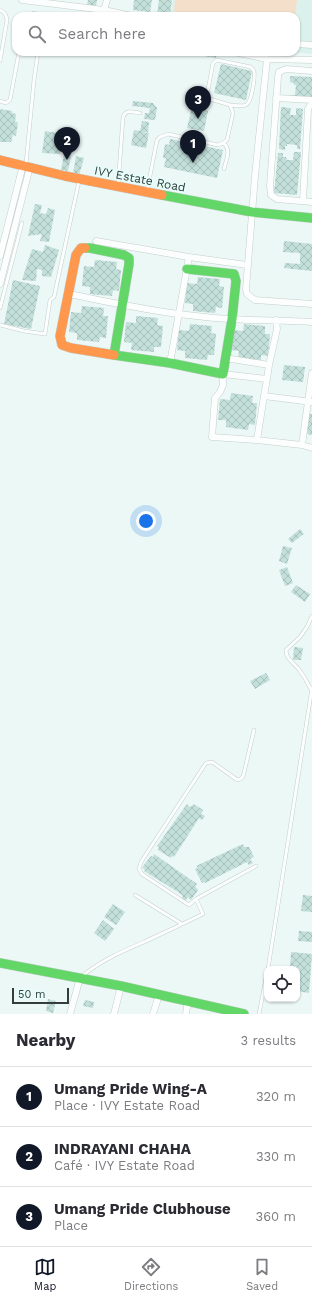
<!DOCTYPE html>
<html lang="en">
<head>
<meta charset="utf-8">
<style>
	:root { --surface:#fff; --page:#f7f7f7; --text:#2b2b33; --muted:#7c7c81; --line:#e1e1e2; --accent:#111827 }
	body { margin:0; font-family:"Work Sans",sans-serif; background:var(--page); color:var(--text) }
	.controls { position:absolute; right:12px; bottom:12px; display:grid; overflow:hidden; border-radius:8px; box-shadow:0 1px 3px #0004 }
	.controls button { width:36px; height:36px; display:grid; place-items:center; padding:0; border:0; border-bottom:1px solid var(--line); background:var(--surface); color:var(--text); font:20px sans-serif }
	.scale { position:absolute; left:12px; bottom:10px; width:57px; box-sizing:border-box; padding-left:4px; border:2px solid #333d3a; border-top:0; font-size:11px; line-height:14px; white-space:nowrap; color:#333d3a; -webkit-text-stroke:3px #e6fef9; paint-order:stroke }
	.you { position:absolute; left:146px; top:521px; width:14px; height:14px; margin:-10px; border:3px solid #fff; border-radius:50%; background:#1a73e8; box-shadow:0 0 0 6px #1a73e833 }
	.badge { display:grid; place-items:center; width:26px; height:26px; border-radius:50%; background:var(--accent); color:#fff; font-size:13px; font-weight:700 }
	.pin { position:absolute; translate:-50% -33px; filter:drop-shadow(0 1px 2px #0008) }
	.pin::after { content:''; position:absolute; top:21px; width:14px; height:12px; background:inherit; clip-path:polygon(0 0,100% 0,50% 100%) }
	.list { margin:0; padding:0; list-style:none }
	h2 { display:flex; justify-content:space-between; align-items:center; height:52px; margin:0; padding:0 16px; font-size:17px }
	h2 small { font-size:13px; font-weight:400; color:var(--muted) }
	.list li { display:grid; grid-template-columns:26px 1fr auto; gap:12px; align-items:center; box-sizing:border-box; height:60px; padding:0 16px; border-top:1px solid var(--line) }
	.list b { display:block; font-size:15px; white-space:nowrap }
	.list p { margin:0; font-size:13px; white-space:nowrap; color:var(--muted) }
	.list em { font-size:13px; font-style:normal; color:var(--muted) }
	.icon { flex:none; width:22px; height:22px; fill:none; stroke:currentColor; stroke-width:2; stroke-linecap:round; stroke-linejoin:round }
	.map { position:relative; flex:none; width:312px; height:1014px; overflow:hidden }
	.search { position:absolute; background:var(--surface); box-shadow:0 1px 3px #0004; left:12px; right:12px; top:12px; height:44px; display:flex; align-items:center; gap:10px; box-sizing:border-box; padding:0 14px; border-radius:12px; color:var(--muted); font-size:15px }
	.sheet { height:232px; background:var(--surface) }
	nav { display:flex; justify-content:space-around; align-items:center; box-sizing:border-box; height:56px; border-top:1px solid var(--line); background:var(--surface); font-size:11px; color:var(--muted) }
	nav a { display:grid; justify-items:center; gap:2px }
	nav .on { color:var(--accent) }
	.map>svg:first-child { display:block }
	.built { fill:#dbf2ec }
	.grass { fill:#f4dfca }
	.building { fill:url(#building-cross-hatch) }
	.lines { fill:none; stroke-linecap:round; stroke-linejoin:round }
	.lane-casing { stroke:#c4cecc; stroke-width:4 }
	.street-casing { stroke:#c4cecc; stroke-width:7 }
	.fast-casing { stroke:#c4cecc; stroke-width:10 }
	.slow-casing { stroke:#c4cecc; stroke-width:10 }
	.lane { stroke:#fcfefe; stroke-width:3 }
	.street { stroke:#fcfefe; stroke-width:6 }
	.fast { stroke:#63d668; stroke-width:9 }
	.slow { stroke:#ff974d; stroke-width:9 }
	.labels { text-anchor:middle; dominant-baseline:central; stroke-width:3.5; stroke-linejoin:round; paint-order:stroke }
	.street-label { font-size:12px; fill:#333d3a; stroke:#e6fef9 }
</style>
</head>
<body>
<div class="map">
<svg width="312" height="1014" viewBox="0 0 312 1014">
	<defs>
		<pattern id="building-cross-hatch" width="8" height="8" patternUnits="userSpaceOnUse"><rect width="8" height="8" fill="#c2dfda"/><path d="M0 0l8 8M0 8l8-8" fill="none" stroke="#a7c0bc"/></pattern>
	</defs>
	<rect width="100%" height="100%" fill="#ecf8f6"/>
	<path class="built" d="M173,0H312V54L293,52H296V16H171Z"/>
	<path class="grass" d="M175,0H297L295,16H206L174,11Z"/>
	<path class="building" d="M88,0H97L96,6L87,5Z
		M134,0H152L150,12L133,10Z
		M159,0H172L170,16H157Z
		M32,11L54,15V16H31Z
		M200,52H217L216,58L199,55Z
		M221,64L252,71L246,100L214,93Z
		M290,76L312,77V98L291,97V95H295L296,85H294V83L290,82Z
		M133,101L153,103L157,108L155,120L144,119L145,113H149L150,108L132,106Z
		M192,107L208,111L204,131L187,128Z
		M281,107L291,108L290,115H296V108L303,109L300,149H297V145L287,144V146H285V150L279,149Z
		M0,109L12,111V113L16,114L15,122H18L16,136L13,135L11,142H0Z
		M142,121L149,122L148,132H143L149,133L146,148L131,145L134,130L140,131Z
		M45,131L63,134L60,154L42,153Z
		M170,139L223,150L217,178L164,167L166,158H163L165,144L169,145Z
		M65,150L72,151L68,171L61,170Z
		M294,152H301L297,195L274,193L278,153H283V157H286L287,160H293Z
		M76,156L84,158L79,175L73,174Z
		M35,204L42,205L40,213L46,214L48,208L55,210L49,242L40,241L42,234L28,236Z
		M284,241L312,244V271L284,268L285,263L300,264V253L283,252Z
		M45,245L59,250L51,277L42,276V270L37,269L36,281L22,280L32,249L43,252Z
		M95,260L117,262L116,269L121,270L119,291L113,290L112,296L90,294V287L82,286L84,266L94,267Z
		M198,277L220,279L219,286L224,287L222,308L216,307L215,313L193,311V304L185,303L187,283L197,284Z
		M13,280L40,286L31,329L4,324Z
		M82,306L104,308L103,316H108L106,338L100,337L99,342L77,340V333L69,332L71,312L81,313Z
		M136,316L158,318L157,325L163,326L161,347H154V352L131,350L132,343L124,342L126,322L136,323Z
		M190,324L212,326L211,333L216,334L214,355H208L207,360L185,358V351L177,350L179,330L189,331Z
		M244,324L265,326V334H270L268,356L261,355V360L238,358L239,351L231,350L233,330L243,331Z
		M284,365L305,367L303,382L282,380Z
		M231,393L253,396L252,403H257L255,425L249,424L248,430L226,427V420H218L220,399L230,400Z
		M309,414H312V435L307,434Z
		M300,529L304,534L292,543L288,539Z
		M283,546L292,548L287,564L279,561Z
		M287,567L293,583L285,586L279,570Z
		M296,585L310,594L305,602L291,592Z
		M294,647L303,648L301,660H293Z
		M266,673L270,680L255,689L250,681Z
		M187,804L190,807L194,804L203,810L201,814L205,816L202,820L199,818L174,857L172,856L171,858L158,850L159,847L157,846Z
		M243,844L244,847H249L254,857L250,859L253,863L249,865L247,862L205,883L204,882L202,883L195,869L198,868L196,866Z
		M154,854L197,884L195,886L198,890L191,900L188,897L185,901L182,899L183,896L178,892L144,871L145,869L142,868L144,865L151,856L153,857Z
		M303,895L312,896V912L301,911Z
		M113,904L125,912L116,925L104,917Z
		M103,920L114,929L105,941L94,933Z
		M299,931L312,932V942L298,941Z
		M291,952L312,954L309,993L297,991V969H290Z
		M48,999L56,1001L53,1013L46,1011Z
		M85,1000L94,1002L93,1008L83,1006Z"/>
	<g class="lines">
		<g class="lane-casing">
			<path id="lane" d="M0,10C5,12 6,15 7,20L0,61
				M0,101L6,103L10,100L19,52
				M223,143C232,149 226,160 224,169
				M26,164L34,80L38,52
				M118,186L123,117C126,109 133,112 140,113
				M147,191L157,140L160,137L168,134L218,145L223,143L227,140L233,113L230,105L210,99L207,98V95L213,63L217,60L251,67L254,71C255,77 252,102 246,105C242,107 235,105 230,105
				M0,308L22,223
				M0,325L24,331L45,334L50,300L54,297L79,181
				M312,691C308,685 305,677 300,671C295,663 286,660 286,650L300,637L307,627L312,616
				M254,730L243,777L239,780L236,779L212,762L206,763L141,862L139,869L142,874L189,905L196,899L256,866
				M135,895L182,924
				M268,969L312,688
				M81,977C100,961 121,952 144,942C163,933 183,924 203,914L196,899
				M259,1014L267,973"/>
		</g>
		<g class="street-casing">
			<path id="street" d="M22,0L104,10L132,16
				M104,10L107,0
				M296,44L312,45
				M234,52L267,59L312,60
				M267,59L255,176L246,289L247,294L255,300L312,304
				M312,71L286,69L279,72L278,77L270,186L271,195L277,199L312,202
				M276,98L312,100
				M303,201L308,109L312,102
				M96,241L189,257L247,265
				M0,256L23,165
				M0,284L30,167
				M69,294C114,303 159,313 205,317C240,321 276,320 312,322
				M225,358L269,365L277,329L276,320
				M170,363L189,257
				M312,373L302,445L312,448
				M267,379L269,365
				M264,396L267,379L223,374V385L220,392L215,398L212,437L257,440L264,396L312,402
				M257,440L302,445
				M70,1014L80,978
				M114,1014L121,986
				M153,1014L159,995
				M186,1014L188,1001"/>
		</g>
		<g class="fast-casing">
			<path id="fast" d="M162,195L252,212L312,218
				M85,248H90L124,255L129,258V264L114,355L170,363L223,374L232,319L236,281L234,274L187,269
				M0,963L121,986L244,1014"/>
		</g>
		<g class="slow-casing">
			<path id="slow" d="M0,160L65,176L162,195
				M85,248H81L76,255L60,336L62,345L71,348L114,355"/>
		</g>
		<use href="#lane" class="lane"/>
		<use href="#street" class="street"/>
		<use href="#fast" class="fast"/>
		<use href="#slow" class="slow"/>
	</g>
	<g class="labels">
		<g class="street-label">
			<text transform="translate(140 179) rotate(11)">IVY Estate Road</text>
		</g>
	</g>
</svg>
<div class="controls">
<button><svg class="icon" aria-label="locate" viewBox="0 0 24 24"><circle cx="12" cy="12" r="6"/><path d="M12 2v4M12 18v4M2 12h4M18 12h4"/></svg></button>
</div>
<div class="scale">50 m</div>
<div class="you"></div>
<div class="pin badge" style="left:193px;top:163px">1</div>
<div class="pin badge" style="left:67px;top:160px">2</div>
<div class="pin badge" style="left:198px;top:119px">3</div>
<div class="search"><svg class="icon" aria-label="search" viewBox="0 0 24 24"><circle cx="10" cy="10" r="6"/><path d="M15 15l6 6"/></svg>Search here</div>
</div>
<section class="sheet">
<h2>Nearby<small>3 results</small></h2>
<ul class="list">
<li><span class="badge">1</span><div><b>Umang Pride Wing-A</b><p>Place · IVY Estate Road</p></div><em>320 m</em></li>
<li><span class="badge">2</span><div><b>INDRAYANI CHAHA</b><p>Café · IVY Estate Road</p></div><em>330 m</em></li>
<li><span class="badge">3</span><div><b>Umang Pride Clubhouse</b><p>Place</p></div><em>360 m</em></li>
</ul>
</section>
<nav>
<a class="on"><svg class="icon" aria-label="map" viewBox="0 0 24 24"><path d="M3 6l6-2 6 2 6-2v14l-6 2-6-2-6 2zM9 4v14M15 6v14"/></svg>Map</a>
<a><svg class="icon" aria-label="directions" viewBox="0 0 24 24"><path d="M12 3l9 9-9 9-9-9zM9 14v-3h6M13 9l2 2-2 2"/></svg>Directions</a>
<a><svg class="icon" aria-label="saved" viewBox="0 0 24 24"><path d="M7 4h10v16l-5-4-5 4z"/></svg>Saved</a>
</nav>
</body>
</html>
